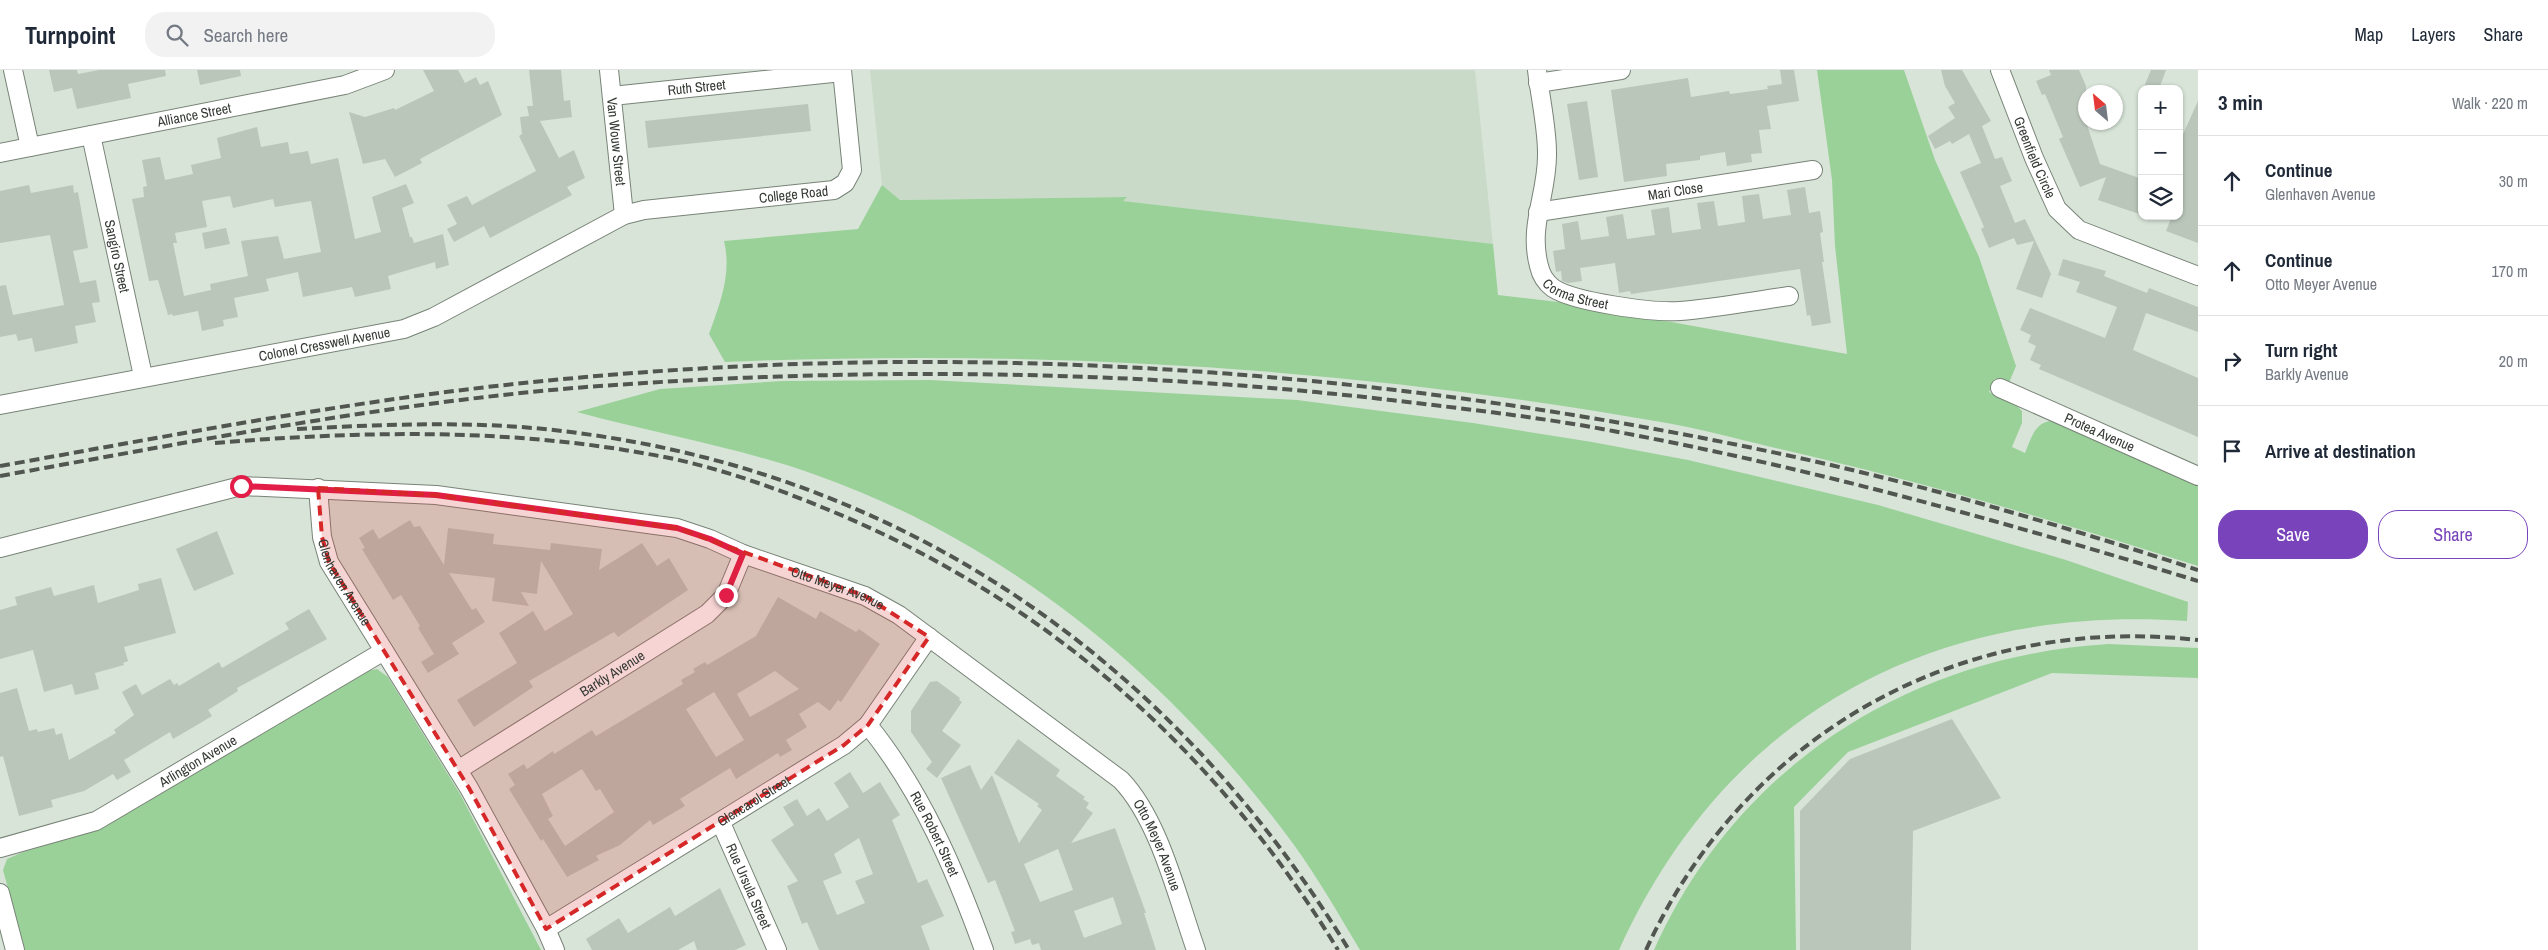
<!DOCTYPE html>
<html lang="en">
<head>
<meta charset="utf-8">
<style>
	:root { --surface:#fff; --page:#f2f2f3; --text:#1f2937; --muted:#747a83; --line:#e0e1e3; --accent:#7944bb }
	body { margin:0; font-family:"Archivo Narrow",sans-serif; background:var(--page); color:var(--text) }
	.controls { position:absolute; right:15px; top:15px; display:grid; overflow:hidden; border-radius:10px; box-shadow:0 1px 4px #0004 }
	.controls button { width:45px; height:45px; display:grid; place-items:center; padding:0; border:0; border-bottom:1px solid var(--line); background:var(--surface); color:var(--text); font:25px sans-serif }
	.compass { position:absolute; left:2078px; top:15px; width:45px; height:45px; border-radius:50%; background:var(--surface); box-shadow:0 1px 4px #0004; rotate:332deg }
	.stop { position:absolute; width:15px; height:15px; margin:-11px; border:4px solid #e11d48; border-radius:50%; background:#fff }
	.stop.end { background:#e11d48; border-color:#fff; box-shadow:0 1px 5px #0008 }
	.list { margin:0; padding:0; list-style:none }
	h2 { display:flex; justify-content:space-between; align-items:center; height:65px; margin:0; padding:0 20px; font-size:21px }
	h2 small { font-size:16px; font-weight:400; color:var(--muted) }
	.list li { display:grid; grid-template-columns:32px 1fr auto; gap:15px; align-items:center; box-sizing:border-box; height:90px; padding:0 20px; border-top:1px solid var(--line) }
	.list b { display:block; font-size:19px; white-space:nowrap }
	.list p { margin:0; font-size:16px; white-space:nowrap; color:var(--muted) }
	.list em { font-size:16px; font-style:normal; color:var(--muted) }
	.actions { display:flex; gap:10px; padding:15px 20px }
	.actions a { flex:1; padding:11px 0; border:1px solid var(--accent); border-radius:20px; text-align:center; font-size:18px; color:var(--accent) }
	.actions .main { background:var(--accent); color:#fff }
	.icon { flex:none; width:28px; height:28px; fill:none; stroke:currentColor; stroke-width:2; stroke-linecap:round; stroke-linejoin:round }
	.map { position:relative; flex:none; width:2198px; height:880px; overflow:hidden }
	header { display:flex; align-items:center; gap:30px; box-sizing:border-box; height:70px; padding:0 25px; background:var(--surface); border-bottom:1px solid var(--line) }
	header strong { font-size:24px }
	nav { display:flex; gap:28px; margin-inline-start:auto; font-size:18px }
	.search { width:350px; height:45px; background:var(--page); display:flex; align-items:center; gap:12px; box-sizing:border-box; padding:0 18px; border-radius:20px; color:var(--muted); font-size:19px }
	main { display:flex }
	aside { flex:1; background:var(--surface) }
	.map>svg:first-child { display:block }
	.built { fill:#c9dbc8 }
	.green { fill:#9ad199 }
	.building { fill:#bac6ba; fill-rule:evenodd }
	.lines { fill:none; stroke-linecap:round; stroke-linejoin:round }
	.minor-casing { stroke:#788377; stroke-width:20 }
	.minor { stroke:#fff; stroke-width:18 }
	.rail { stroke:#515650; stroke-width:4; stroke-dasharray:10 5; stroke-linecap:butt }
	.route { stroke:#e11d48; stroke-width:6 }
	.marked { fill:#d62828; fill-opacity:0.2; stroke:#d62828; stroke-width:4; stroke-dasharray:10 6; stroke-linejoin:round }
	.labels { text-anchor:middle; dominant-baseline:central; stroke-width:5; stroke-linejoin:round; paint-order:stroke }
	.street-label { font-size:14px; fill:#363a35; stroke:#e5f2e5 }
</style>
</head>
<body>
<header>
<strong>Turnpoint</strong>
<div class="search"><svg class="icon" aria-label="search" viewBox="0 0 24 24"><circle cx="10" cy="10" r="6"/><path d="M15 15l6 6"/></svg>Search here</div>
<nav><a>Map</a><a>Layers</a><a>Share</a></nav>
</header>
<main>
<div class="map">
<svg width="2198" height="880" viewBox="0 0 2198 880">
	<rect width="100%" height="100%" fill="#d8e4d8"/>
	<path class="built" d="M870,0H1475L1493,174L1123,131L1126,127L899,130L882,115Z"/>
	<path class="green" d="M1817,0H1904L1935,90L1979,187L2016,296L2008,315L1995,309L1989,322L2015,334L2022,341V353L2012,377L2025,383C2031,369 2035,350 2054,351L2198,415V496C2057,451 1916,410 1771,377C1734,368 1698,358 1661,352C1349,297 1041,279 725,292L709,264C720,233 732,204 724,171L858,159L882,115L900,130L1127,127L1123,131L1493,174L1498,225L1567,233L1847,284L1835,176L1832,110Z
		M930,310L1297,330L1473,353L1592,372L1688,390L1878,435L2066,490L2188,532L2187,551C1932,534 1726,644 1619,880H1360C1339,845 1318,808 1294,775C1173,610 1011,474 816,405C738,377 657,364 577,342L660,319L783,311Z
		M2109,574L2198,578V608L2052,603L1848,682L1794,737L1796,880H1654C1737,695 1910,586 2109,574Z
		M377,599L388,607L460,724L541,880H25L3,800L7,789L23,782L103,758L367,601Z"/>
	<path class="building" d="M49,0H77L78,4L99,0H165L166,6L128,14L131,28L77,39L72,18L54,22Z
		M197,0H240L241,6L200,15Z
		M423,0H458L465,13L476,7L480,15L488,11L502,45L420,89L422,93L395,107L385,89L363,94L349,42L365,47L394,38L395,40L434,21Z
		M529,0H561L564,31L570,30L572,47L540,51L559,88L574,80L585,108L567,117L572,125L490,168L484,156L454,172L447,159L457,154L447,135L467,126L472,135L536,101L519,66L522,64L520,47L529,46L527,36H533Z
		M1780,0H1794L1799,31L1767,36L1771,59L1759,60L1762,83L1751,84L1752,92L1727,96L1725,82L1700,86V90L1666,94L1667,106L1624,112L1611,20L1688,8L1691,27L1729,21L1730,24L1738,23L1768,19L1767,16L1782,14Z
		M1941,0H1962L1991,51L1982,56L1995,89L2002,87L2012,111L2000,116L2015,153L2025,149L2051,204L2042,228L2016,219L2034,171L2017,175L2014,168L1989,178L1981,159L1984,157L1960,102L1981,93L1969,64L1952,74L1950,71L1935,79L1928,66L1955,48L1948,37L1955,33L1945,16Z
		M2049,0H2079L2086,16V52L2100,94L2142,109V145L2098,130L2106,107L2080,117L2059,69L2063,67L2045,24L2042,25L2036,11L2051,5Z
		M2151,0H2166L2159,19H2143Z
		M1587,31L1598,107L1579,110L1567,34Z
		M2198,31V173L2166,161L2172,146H2179V73Z
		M808,34L811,61L648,78L645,51Z
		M257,57L261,77L288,72L290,84L308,81L311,94L338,88L355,169L381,162L372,127L406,114L414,133L402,138L410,167H412L414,173L443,164L449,195L436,199L435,192L388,206L391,219L355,227L352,217L303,227L298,202L266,209L269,221L234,228L238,247L223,250L224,256L202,261L198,241L173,246L172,244L168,245L158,210L149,211L132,129L144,127L143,117L147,116L142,90L160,87L165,110L193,104L191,95L221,88L217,68ZM230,126L233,138L273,129L275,137L311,131L321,182L284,189L278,166L241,171L248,206L210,214L211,220L184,226L173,173H177L175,163L207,157L202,131Z
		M29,115L31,123L73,115L74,123L78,122L88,178L73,181L80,213L96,210L100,232L92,233L96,252L75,256L78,273L35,282L32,268L18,271L16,264L0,267V216L6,215L13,245L64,235L50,165L0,173V121Z
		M1805,117L1809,143L1820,141L1823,162L1820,163L1824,192H1822L1831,253L1812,256L1810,245L1807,246L1800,199L1631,224L1630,221L1619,223L1615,193L1580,198L1582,211L1568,213L1562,211L1561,201L1556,202L1553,181L1565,179L1562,154L1578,151L1581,170L1609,166L1606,147L1623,144L1627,169L1655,165L1651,140L1669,137L1672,163L1701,159L1697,133L1714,131L1718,156L1745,152L1742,126L1759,124L1763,149L1791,145L1787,120Z
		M226,158L230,174L205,179L202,163Z
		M2063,189L2106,201L2104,206L2147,223L2149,218L2198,237V262L2146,243L2133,280L2198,308V367L2039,299L2041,295L2030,290L2036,276L2028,272L2031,265L2020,260L2030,238L2105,268L2117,237L2076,222L2080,212L2058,205Z
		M410,450L414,457L420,456L444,495L448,458L494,464L493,474L550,480L551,473L602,479L599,500L642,473L657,496L669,488L688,520L618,567L614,562L529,611L533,617L474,657L457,630L517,593L499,563L533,541L545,561L573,544L541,491L537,524L521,522L529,536L492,531L495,508L449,503L472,540L476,538L485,552L452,573L459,584L428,603L421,592L434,584L418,558L420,556L401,525L393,530L362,479L365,478L359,468L373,459L379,469Z
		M217,461L234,504L194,521L176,479Z
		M161,508L176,563L124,577L128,591L123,593L124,595L95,603L99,619L75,625L72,614L44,622L33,580L0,589V540L17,535L15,527L51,517L54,526L94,515L98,533L139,520L138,514Z
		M778,527L816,549L820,541L856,562L859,559L880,574L841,632L838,630L830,641L818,632L799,644L807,657L786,670L792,680L780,687L778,683L736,709L730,698L680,729L685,736L653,755L650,750L620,775L596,786L599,790L567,807L543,769L541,771L509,719L515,715L508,704L524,694L527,699L553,681L554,684L592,660L596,666L683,614L681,610L695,602L693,599L705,592L707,595L756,566ZM775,601L799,619L750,647L737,624ZM714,622L744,670L716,687L686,639ZM582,699L596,721L600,719L614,742L565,776L548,749L553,746L542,724Z
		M309,539L327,569L237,618L238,621L208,640L212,646L197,655L173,669L170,662L124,690L131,702L117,710L113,704L84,721L51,730L53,737L19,746L3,686L0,687V623L17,618L29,661L37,659L38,662L54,658L56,665L62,663L69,690L116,663L114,660L134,645L122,622L136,614L142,625L170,609L174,615L177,613L179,616L219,592L222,598L289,559L285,553Z
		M937,611L960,628L959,630L962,632L942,661L961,675L937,708L926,699L932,692L911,662V641L930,612Z
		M1952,649L2001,728L1913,761L1911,880H1800V741L1850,689Z
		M1018,669L1060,700L1056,706L1085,727L1083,729L1089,733L1086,738L1093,743L1071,773L1115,758L1146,843H1144L1156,880H1041L1039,873L1032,875L1030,869L1015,874L1011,862L1015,861L995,810L988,813L941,708L970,695L981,720L992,705L1019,773L1042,740L1037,736L1039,734L994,703ZM1058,779L1073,820L1040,832L1024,794ZM1113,827L1122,854L1084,868L1074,841Z
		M850,702L863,723L880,712L900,745L892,750L918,813L927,809L944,846L921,856L930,880H819L807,852L802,854L787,816L798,811L771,770L794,755L783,737L797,729L807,746L819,738L827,751L849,737L834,713ZM859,768L873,804L855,811L865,833L837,845L823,811L842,803L834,784Z
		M720,818L746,875L735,880H697L694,871L678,880H592L586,869L619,848L628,863L670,837L675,846Z"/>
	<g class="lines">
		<g class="minor-casing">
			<g id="minor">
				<path d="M13,0L30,77"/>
				<path id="s1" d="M609,0L624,145"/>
				<path id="s2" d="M1537,0C1540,27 1547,56 1547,83C1548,123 1528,155 1539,196C1541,205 1545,212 1553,218C1574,232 1653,243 1680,241C1716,238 1753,231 1789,226"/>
				<path id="s3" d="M2000,0L2034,88L2057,139L2079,160L2198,206"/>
				<path d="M1538,13L1621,0"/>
				<path id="s4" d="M612,26L842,2"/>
				<path id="s5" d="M91,65L143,306"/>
				<path id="s6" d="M0,83L345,15L385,0"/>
				<path id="s7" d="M1538,142L1813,100"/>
				<path id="s8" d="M2000,318L2198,406"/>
				<path id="s9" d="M0,335L404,259L434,247L624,145L644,140L834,120L845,113L852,100L842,0"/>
				<path id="s10" d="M318,418L322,467L329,492L469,718L546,859L555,880"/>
				<path id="s11" d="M0,478L241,416L436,425L677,458L710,469L743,484L865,526L899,545L1121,710C1160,751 1177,827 1196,880"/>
				<path id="s12" d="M868,655C922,722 955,800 984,880"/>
				<path id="s13" d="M458,700L707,544L726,525L743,484"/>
				<path id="s14" d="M721,753L777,880"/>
				<path id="s15" d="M0,778L96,751L384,581"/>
				<path d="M0,823L15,880"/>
				<path id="s16" d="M546,859L844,675L868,655L929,567"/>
			</g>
		</g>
		<use href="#minor" class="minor"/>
		<path class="rail" d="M297,359C390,354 485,350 578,363C911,407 1176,595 1349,880
			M215,373C359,361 506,358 648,384C708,394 768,415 824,438C1043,527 1215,678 1338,880
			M0,396C191,362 381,325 575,308C972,271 1376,299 1767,381C1912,411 2057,454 2198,500
			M0,406C195,371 389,333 586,317C854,297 1124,299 1391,330C1465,339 1540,347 1613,361C1812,398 2005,452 2198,511
			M1646,880C1745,663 1962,543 2198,570"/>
	</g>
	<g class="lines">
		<path class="route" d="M241,416L436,425L677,458L710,469L743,484L726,525"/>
	</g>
	<path class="marked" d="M318,418L436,425L677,458L865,526L929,567L868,655L844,675L546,859L469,718L329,492L322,467Z"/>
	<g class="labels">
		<g class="street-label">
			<text stroke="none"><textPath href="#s4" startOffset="85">Ruth Street</textPath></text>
			<text stroke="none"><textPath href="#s6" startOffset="198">Alliance Street</textPath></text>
			<text stroke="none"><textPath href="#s1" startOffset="72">Van Wouw Street</textPath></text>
			<text stroke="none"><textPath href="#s3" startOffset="94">Greenfield Circle</textPath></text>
			<text stroke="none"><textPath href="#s7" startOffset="139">Mari Close</textPath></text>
			<text stroke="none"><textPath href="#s9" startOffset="830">College Road</textPath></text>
			<text stroke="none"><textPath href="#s5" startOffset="124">Sangiro Street</textPath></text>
			<text stroke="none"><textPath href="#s2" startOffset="248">Corma Street</textPath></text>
			<text stroke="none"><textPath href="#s9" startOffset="330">Colonel Cresswell Avenue</textPath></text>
			<text stroke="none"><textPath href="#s8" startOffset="109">Protea Avenue</textPath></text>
			<text stroke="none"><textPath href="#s10" startOffset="100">Glenhaven Avenue</textPath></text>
			<text stroke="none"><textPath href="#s11" startOffset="859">Otto Meyer Avenue</textPath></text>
			<text stroke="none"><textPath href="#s13" startOffset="182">Barkly Avenue</textPath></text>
			<text stroke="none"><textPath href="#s15" startOffset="218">Arlington Avenue</textPath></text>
			<text stroke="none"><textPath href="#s16" startOffset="244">Glencarol Street</textPath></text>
			<text stroke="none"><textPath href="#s12" startOffset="128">Rue Robert Street</textPath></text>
			<text stroke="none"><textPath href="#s11" startOffset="1278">Otto Meyer Avenue</textPath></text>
			<text stroke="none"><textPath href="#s14" startOffset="69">Rue Ursula Street</textPath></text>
		</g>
	</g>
</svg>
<div class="controls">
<button>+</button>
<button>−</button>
<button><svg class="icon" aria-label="layers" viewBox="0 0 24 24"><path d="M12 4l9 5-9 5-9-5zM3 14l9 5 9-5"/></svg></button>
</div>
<svg class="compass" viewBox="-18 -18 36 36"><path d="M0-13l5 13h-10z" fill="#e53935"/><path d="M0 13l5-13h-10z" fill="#747a83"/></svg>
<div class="stop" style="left:241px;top:416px"></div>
<div class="stop end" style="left:726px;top:525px"></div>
</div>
<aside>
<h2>3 min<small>Walk · 220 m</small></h2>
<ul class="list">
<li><svg class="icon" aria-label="ahead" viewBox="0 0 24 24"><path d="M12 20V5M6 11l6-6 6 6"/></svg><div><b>Continue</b><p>Glenhaven Avenue</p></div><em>30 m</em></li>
<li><svg class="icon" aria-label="ahead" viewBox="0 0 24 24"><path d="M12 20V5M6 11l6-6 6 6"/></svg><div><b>Continue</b><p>Otto Meyer Avenue</p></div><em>170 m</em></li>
<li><svg class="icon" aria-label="right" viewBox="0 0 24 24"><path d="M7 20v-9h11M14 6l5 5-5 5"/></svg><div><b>Turn right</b><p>Barkly Avenue</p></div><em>20 m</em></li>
<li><svg class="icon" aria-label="arrive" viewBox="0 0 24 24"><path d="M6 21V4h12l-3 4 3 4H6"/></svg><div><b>Arrive at destination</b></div></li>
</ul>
<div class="actions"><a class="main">Save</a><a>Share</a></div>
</aside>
</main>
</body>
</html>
